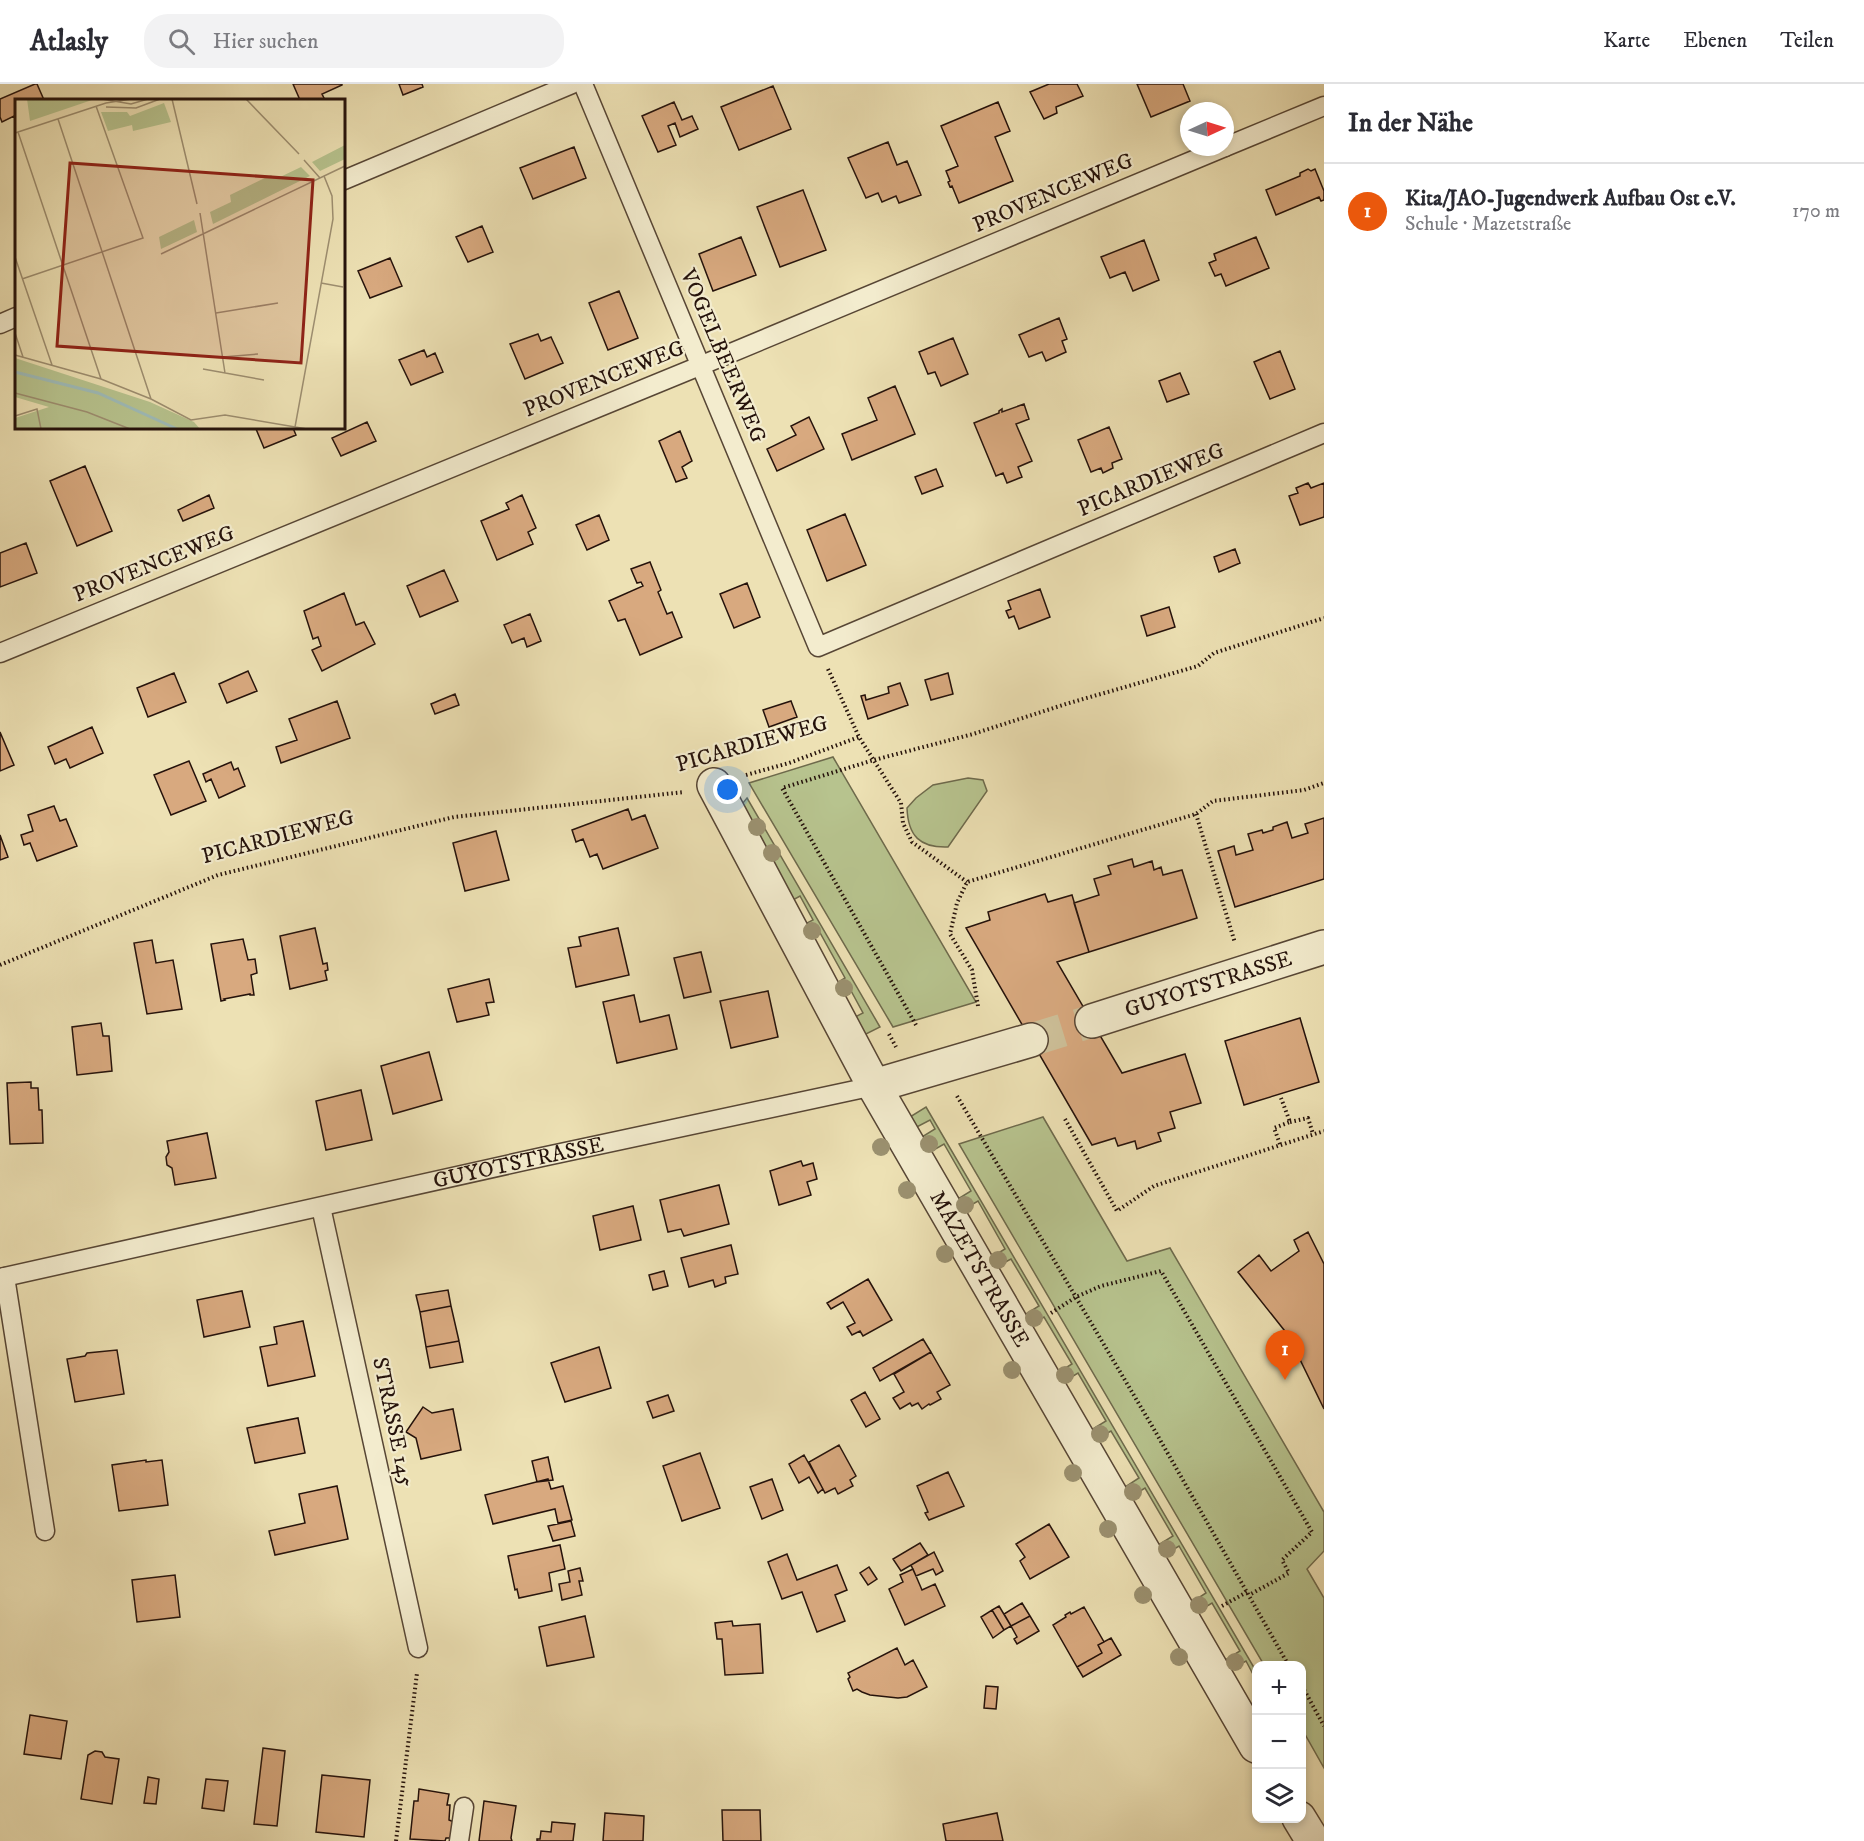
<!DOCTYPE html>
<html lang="de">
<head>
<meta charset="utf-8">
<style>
	:root { --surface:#fff; --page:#f2f2f3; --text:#2b2b33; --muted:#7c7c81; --line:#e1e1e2; --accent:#ea580c }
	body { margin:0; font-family:"IM FELL DW Pica",serif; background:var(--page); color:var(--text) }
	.controls { position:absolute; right:18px; bottom:18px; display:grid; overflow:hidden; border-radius:12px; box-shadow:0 3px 9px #0003 }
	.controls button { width:54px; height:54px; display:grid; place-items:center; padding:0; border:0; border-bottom:2px solid var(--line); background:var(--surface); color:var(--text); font:30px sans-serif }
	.compass { position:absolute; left:1180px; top:18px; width:54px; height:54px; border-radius:50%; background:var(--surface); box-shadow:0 3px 9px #0003; rotate:86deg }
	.you { position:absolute; left:728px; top:706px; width:21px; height:21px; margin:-15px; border:4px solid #fff; border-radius:50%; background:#1a73e8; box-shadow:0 0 0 9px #1a73e833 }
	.badge { display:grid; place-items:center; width:39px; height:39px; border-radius:50%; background:var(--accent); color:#fff; font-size:20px; font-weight:700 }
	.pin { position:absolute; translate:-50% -50px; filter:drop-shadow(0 2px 3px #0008) }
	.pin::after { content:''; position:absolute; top:32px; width:21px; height:18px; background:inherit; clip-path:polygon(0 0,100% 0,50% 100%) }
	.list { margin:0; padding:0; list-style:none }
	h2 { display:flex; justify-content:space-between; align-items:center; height:78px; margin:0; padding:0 24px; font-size:26px }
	h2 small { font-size:20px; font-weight:400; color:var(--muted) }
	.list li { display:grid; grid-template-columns:39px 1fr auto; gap:18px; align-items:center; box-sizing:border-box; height:96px; padding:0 24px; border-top:2px solid var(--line) }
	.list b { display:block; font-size:22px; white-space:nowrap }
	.list p { margin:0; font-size:20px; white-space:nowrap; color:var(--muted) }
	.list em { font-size:20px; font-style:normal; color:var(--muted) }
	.icon { flex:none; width:33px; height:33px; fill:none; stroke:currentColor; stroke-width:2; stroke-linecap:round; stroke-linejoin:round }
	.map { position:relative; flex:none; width:1324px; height:1757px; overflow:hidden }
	header { display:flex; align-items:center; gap:36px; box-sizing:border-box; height:84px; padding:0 30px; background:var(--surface); border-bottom:2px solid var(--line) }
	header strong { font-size:28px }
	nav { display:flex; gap:33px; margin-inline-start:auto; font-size:21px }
	.search { width:420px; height:54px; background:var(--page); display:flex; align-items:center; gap:15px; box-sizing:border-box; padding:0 21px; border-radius:24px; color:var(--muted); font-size:22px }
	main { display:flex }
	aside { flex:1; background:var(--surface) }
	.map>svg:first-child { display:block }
	.green { fill:#b7c38e; stroke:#6e6a4c; stroke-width:1.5 }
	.building { fill:#d8a97f; stroke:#25120b; stroke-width:1.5 }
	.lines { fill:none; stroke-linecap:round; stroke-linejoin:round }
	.street-tunnel { stroke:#cfc29b; stroke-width:33; stroke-dasharray:33 16; stroke-linecap:butt }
	.lane-casing { stroke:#574635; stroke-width:21 }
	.street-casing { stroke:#574635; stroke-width:36 }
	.path { stroke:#25120b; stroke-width:4; stroke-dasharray:1.5 3; stroke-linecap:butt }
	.lane { stroke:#f3ecce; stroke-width:18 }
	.street { stroke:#f3ecce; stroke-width:33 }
	.tree { fill:#9b9170 }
	.labels { text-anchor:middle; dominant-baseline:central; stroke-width:4.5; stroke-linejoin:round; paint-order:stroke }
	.street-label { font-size:22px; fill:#25120b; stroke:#f3ecce }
	.inset-river { fill:none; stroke:#9ebbb8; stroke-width:3 }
	.inset-road { fill:none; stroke:#9d8e70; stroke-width:1.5 }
	.view { fill:#8f2418; fill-opacity:0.15; stroke:#8f2418; stroke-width:3 }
	.inset-edge { fill:none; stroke:#25120b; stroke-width:3 }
</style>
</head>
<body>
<header>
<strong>Atlasly</strong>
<div class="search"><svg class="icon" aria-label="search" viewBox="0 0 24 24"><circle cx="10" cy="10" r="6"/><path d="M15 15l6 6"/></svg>Hier suchen</div>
<nav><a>Karte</a><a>Ebenen</a><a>Teilen</a></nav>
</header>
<main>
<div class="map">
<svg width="1324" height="1757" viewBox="0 0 1324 1757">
	<rect width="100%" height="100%" fill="#ede1b4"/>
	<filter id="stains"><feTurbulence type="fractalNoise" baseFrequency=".00333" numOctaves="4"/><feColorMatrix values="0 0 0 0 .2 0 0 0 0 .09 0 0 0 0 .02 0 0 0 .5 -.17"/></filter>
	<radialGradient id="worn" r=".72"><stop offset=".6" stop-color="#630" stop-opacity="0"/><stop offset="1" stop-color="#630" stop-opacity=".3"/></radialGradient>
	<path class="green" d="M833,673L976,918L893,943L749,699Z
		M968,694L983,696L987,707L948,763C920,764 908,752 907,724L916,714L933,701Z
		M747,714L880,943L864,951L855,933L863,929L850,905L843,909L837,899L845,894L819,847L811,850L805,840L813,836L800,812L793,816L742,720Z
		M926,1023L1256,1587V1596L1246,1577L1228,1587L1222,1578L1240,1567L1212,1519L1194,1530L1189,1520L1206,1509L1179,1462L1161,1473L1155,1463L1173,1452L1145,1404L1127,1415L1122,1405L1139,1394L1111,1347L1093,1357L1088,1348L1106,1337L1078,1289L1060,1300L1054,1291L1072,1280L1044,1233L1027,1243L1021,1233L1039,1222L1011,1175L992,1185L987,1176L1005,1165L978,1117L959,1128L953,1118L971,1107L944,1060L925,1071L917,1056L935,1045L930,1036L911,1046L905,1036Z
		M1043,1033L1127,1177L1170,1164L1324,1428V1467L1307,1485L1324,1514V1684L1302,1645V1582L1264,1581L959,1060Z"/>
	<path class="building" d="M35,0H37L44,16H16V38L14,32L2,38L0,33V15Z
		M293,0H342V1L322,10L325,16H300Z
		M399,0H422L423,3L403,11Z
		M1049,0H1077L1083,12L1056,23L1057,29L1044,35L1030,8Z
		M1137,0H1183L1190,17L1151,33Z
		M773,2L791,45L739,66L721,23Z
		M674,18L682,36L692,32L698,45L680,53L675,39L668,42L676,61L658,68L642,32Z
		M998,18L1010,47L995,53L1013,97L959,119L952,102L950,103L948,98L950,97L946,87L958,82L941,42Z
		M888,58L897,81L907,77L921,111L899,119L896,112L882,118L878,109L866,114L848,74Z
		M574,63L586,94L533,115L520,84Z
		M1308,85L1311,87L1315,85L1324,107V116L1321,117L1319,113L1276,131L1266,106L1300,92V89Z
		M803,106L826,166L780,183L757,123Z
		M482,142L493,168L468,178L456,153Z
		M741,153L756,191L713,207L699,170Z
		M1256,153L1269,184L1226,202L1221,190L1215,192L1209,179L1216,176L1214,170Z
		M1144,156L1159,196L1133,207L1125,188L1110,194L1101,173Z
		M390,174L402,202L370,214L358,187Z
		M619,207L638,254L608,266L589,219Z
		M1059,234L1067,255L1062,257L1066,268L1046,277L1042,268L1029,273L1019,251Z
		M538,250L541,257L551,253L563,279L525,295L510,260Z
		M953,254L968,290L941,302L935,288L928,290L919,268Z
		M424,266L427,273L435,269L443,288L411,301L399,276Z
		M1280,267L1295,305L1270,315L1254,278Z
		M1180,289L1189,310L1167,318L1159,297Z
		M895,302L915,350L852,376L842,350L877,336L868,314Z
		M1024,320L1029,335L1016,340L1032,377L1018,383L1022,393L1007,399L1003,389L996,392L974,339L999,329V327L1002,325V328Z
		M809,333L824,365L777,387L767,365L796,351L791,342Z
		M367,338L376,357L341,372L332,354Z
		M1109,343L1122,375L1112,379L1113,384L1103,389L1101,384L1091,388L1078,356Z
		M259,344H293L296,351L264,364L256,345Z
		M680,347L692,377L682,383L687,394L676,398L659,357Z
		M85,382L112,447L77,462L50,397Z
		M936,385L943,402L922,410L915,393Z
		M1308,399L1311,404L1324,399V433L1300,441L1289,412L1298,409L1296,404Z
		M209,411L214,424L183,437L178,426Z
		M522,411L536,444L528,448L533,460L497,476L481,437L509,425L506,419Z
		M845,430L866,481L827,497L807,446Z
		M599,431L609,456L587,466L576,441Z
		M26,459L37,489L0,503V469Z
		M1235,465L1240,479L1219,488L1214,473Z
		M650,478L661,506L658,508L667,530L672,528L682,553L640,571L625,535L618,537L609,517L643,502L641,498L637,499L631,485Z
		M444,486L458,517L420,533L407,502Z
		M747,499L760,533L734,544L720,510Z
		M1040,505L1050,533L1019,545L1014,532L1009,534L1006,527L1011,525L1008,517Z
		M344,509L356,541L364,538L375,560L322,587L312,566L321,562L318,553L313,555L304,527Z
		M1169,523L1175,543L1147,552L1141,532Z
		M530,530L541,557L527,563L524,554L512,559L504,541Z
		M248,587L257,607L227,619L219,600Z
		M174,589L186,618L148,633L137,604Z
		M948,589L953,610L931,616L925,596Z
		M900,599L908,621L868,635L861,612L865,611L866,616L889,609L888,603Z
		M455,610L459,621L435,630L431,620Z
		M337,617L350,654L281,679L276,663L297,656L289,635Z
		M791,617L797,633L769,643L763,626Z
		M92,643L103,669L70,684L66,675L55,680L48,663Z
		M0,648L14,681L0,687Z
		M189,677L206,717L171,731L154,691Z
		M231,678L234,686L238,684L245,702L219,714L211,695L206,698L203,690Z
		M54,722L60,737L66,735L77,762L37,777L30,759L24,761L21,751L33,747L28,731Z
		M628,725L632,736L645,731L658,764L603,785L597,770L590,773L583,755L576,758L572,746Z
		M1324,734V795L1235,823L1218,767L1234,762L1236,771L1253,766L1248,750L1262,746L1263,749L1273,746V743L1287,738L1292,754L1308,749L1305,740Z
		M496,747L509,796L465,807L453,759Z
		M0,751L8,773L0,776Z
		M1132,775L1134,783L1152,777L1154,786L1161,783L1163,791L1182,786L1197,834L1089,868L1074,819L1099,811L1094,795L1111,790L1108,782Z
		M1045,810L1048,818L1072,811L1089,868L1057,878L1122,989L1185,970L1201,1019L1170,1028L1175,1044L1158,1049L1161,1057L1137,1065L1135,1057L1118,1062L1115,1054L1092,1061L966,844L990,836L988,828Z
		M315,844L323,880L327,879L328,886L325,887L327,896L290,905L280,852Z
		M618,844L629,891L576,903L568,864L581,862L579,853Z
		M243,855L248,876L255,875L257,889L251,891L254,911H250V910L224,915L225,916L221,917L211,860Z
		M152,856L156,879L173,876L182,925L147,930L134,859Z
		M701,868L711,908L684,914L674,874Z
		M489,895L494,918L486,919L489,931L457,938L448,905Z
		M768,907L778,953L731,964L720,917Z
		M634,911L640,938L669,931L677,965L617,979L603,918Z
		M1300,934L1319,998L1244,1021L1225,957Z
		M101,939L103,952H109L112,987L77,991L72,943Z
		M429,968L442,1016L393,1030L381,982Z
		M31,998V1004H38L39,1026H42L43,1059L10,1060L7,999Z
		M361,1006L372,1056L326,1066L316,1017Z
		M207,1049L216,1094L175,1101L172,1084L167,1081L166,1073L169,1068L167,1057Z
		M801,1077L803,1082L813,1079L817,1095L807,1098L811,1111L779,1121L770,1087Z
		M719,1101L729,1140L684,1152L681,1145L668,1148L660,1116Z
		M633,1122L641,1156L600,1166L593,1132Z
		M1308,1148L1324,1180V1325L1288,1251L1238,1188L1259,1171L1271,1187L1299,1167L1294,1156Z
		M731,1161L738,1190L725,1193L726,1199L715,1203L713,1196L689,1203L681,1174Z
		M664,1187L668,1202L653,1206L649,1191Z
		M868,1195L892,1236L863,1252L860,1247L852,1251L847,1243L855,1239L843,1218L831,1225L827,1219Z
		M448,1206L451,1222L420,1228L416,1211Z
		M242,1207L250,1243L204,1253L197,1216Z
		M451,1222L459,1257L426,1263L420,1228Z
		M303,1237L315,1292L268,1302L260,1263L277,1260L274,1243Z
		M923,1255L931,1268L880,1297L873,1284Z
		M459,1257L463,1278L430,1284L426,1263Z
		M599,1263L611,1304L565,1318L551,1279Z
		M117,1266L124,1310L75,1318L67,1275L85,1272L87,1269Z
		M931,1268L950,1301L937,1308L941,1315L930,1321L929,1320L922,1325L918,1319L912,1322L910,1319L900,1325L893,1314L904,1308L894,1290Z
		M865,1308L880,1335L866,1343L851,1316Z
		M668,1311L674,1327L653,1334L647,1318Z
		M423,1323L432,1329L453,1325L461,1366L421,1375L416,1354L406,1348Z
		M298,1334L305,1369L255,1379L247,1344Z
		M839,1361L856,1392L850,1396L853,1402L838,1410L835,1404L825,1409L809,1378Z
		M700,1369L720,1424L682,1437L663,1382Z
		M804,1371L823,1405L818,1409L809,1393L799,1399L789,1380Z
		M548,1373L553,1396L537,1398L532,1377Z
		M146,1376V1378L162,1376L168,1421L119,1427L112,1381Z
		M948,1388L964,1422L929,1436L925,1429L928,1428L917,1402Z
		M548,1395L551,1405L563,1402L572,1436L558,1439L555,1425L493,1440L485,1411Z
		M772,1395L783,1426L762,1435L750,1403Z
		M337,1402L348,1455L275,1471L269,1447L305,1439L299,1410Z
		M571,1437L575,1452L553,1457L548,1442Z
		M1049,1440L1069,1473L1030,1495L1020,1477L1025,1473L1016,1460Z
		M920,1459L928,1471L901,1487L893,1475Z
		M560,1461L565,1485L549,1489L552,1507L519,1514L517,1505L515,1506L508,1472Z
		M934,1468L943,1487L936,1491L933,1485L916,1492L911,1481Z
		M787,1470L797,1496L837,1481L847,1506L835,1511L845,1537L817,1548L802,1508L782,1515L768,1478Z
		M869,1483L877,1495L868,1501L860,1489Z
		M580,1484L583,1497H579L582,1511L562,1516L559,1500L570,1498L568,1487Z
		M913,1485L922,1506L935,1500L945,1522L905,1541L889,1505L903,1498L900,1491Z
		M175,1491L180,1533L137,1538L132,1496Z
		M1022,1519L1030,1532L1011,1542L1004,1530Z
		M999,1522L1011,1542L1004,1546L992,1526Z
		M1084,1523L1104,1558L1098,1561L1102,1569L1077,1583L1053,1541L1066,1533L1065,1531L1070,1528L1071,1530Z
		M992,1526L1004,1546L993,1554L981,1533Z
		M585,1532L594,1573L547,1582L539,1543Z
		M1030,1532L1039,1547L1017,1560L1014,1555L1017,1553L1011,1542Z
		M732,1537L733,1542L760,1540L763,1589L725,1591L722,1555H717L715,1539Z
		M1111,1554L1121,1571L1083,1593L1077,1583L1102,1569L1098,1561Z
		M897,1564L905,1581L913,1576L927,1603L907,1613L898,1614L870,1611L862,1608L857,1605L853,1607L848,1595L850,1593L848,1589Z
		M986,1602L998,1603L996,1625L984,1624Z
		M30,1631L67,1637L61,1675L24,1670Z
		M263,1664L285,1667L277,1742L254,1740Z
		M95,1667L102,1668L105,1673L119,1675L112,1720L81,1715L88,1671Z
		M322,1691L370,1696L364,1753L316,1748Z
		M148,1693L159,1695L156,1720L144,1719Z
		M206,1695L228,1697L224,1727L202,1724Z
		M419,1705L449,1710L447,1721H450L449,1736L454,1738L452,1754H446L445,1757L410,1755L414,1717H418Z
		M484,1717L516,1722L511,1754L512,1757H479Z
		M722,1726H760L761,1757H723Z
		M605,1729L644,1732L643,1757H603Z
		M997,1729L1003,1757H946L943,1740Z
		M552,1738L575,1740L573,1757H537V1755H540L541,1747L551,1748Z"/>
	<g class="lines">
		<path class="street-tunnel" d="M1031,956L1092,937"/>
		<g class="lane-casing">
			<g id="lane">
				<path d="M583,0L818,563L1324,349"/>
				<path d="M1225,63L1324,22"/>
				<path d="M344,96L572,0"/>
				<path d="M0,240L16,233"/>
				<path d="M0,569L702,281L1225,63"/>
				<path d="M321,1123L418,1564"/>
				<path d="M5,1193L45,1447"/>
				<path id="s1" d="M0,1194L542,1073L874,1002"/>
				<path d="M459,1757L464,1723"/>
			</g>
		</g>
		<g class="street-casing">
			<g id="street">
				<path id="s2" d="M714,701L874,1002L1256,1662"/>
				<path id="s3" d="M1092,937L1324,863"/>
				<path d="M874,1002L1031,956"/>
				<path d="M1299,1734L1313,1757"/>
			</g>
		</g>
		<path class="path" d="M828,585L859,653L901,719L903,739L912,758L967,798
			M746,691L789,679L859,653
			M1196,730L1235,859
			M0,881L218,791L454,733L684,708
			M978,922L972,886L950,850L957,819L967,798L1196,730L1213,717L1304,706L1324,699
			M916,941L782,704L874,676L973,650L1066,620L1198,582L1214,569L1324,534
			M889,950L896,963
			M957,1012L1155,1347L1289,1582
			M1065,1035L1117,1127L1154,1102L1324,1047
			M1290,1038L1308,1034L1313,1050
			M1280,1060L1274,1044L1290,1038L1281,1014
			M1051,1229L1076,1213L1101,1202L1161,1187L1312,1448L1282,1476L1289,1489L1249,1511
			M1222,1522L1247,1508
			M1302,1602L1324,1642
			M396,1757L417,1589"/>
		<use href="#lane" class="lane"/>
		<use href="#street" class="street"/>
	</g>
	<g class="tree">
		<circle cx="757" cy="743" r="9"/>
		<circle cx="772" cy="769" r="9"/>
		<circle cx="812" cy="847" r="9"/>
		<circle cx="844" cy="904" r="9"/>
		<circle cx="929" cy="1060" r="9"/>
		<circle cx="881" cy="1063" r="9"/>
		<circle cx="907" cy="1106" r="9"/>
		<circle cx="965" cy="1121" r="9"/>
		<circle cx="945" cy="1170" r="9"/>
		<circle cx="998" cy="1176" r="9"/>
		<circle cx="1034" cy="1234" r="9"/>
		<circle cx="1012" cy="1286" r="9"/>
		<circle cx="1065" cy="1291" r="9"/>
		<circle cx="1100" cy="1350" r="9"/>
		<circle cx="1073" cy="1389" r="9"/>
		<circle cx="1133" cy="1408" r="9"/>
		<circle cx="1108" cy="1445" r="9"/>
		<circle cx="1167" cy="1465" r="9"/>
		<circle cx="1143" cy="1511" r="9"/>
		<circle cx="1199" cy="1521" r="9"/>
		<circle cx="1179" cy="1573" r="9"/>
		<circle cx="1235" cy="1578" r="9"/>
	</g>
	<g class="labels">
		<g class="street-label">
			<text transform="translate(1053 109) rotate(-23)">PROVENCEWEG</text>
			<text transform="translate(723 272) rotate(67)">VOGELBEERWEG</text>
			<text transform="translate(604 295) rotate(-22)">PROVENCEWEG</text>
			<text transform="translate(1151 396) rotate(-23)">PICARDIEWEG</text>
			<text transform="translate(154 480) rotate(-22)">PROVENCEWEG</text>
			<text transform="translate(752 660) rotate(-16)">PICARDIEWEG</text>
			<text transform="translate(278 753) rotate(-15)">PICARDIEWEG</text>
			<text stroke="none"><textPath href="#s3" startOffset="122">GUYOTSTRASSE</textPath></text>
			<text stroke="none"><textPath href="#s1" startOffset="531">GUYOTSTRASSE</textPath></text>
			<text stroke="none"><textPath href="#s2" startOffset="552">MAZETSTRASSE</textPath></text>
			<text transform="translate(393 1338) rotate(78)">STRASSE 145</text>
		</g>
	</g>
	<g transform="translate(15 15)">
		<rect width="330" height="330" fill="#ede1b4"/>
		<path d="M12,0H80L15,22ZM149,4L156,23L118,32L117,26L93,32L86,13H112L115,17ZM330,46V60L305,72L297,63ZM286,68L295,77L198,125L195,113L216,103L215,96L256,76L261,80ZM179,121L182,133L146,150L144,138ZM0,259L135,303L179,323L185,330H0V319L34,308L0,298Z" fill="#b7c38e"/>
		<path class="inset-river" d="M0,273L83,294L162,330"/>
		<path class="inset-road" d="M87,0L116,5L133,0M157,0L182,105M231,0L284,55M91,8L121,9L145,0M43,20L136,300M3,33L86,280M0,34L91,4L116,0M289,61L305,79M185,114L210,274M146,155L330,67M0,158L37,266M7,180L128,139L81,7M306,184L328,188M201,214L263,204M0,234L8,258M0,256L86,280L136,300L176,321L210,316L292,330M208,258L243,255M188,270L249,281M0,294L72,313L115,330M0,317L22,310L26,330M280,328L318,120L317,97L309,77"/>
		<path class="view" d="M55,64L298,81L286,264L42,247Z"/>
		<rect width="330" height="330" class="inset-edge"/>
	</g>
	<rect width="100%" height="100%" filter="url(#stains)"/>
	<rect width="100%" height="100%" fill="url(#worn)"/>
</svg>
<div class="controls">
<button>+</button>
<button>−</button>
<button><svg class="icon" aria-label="layers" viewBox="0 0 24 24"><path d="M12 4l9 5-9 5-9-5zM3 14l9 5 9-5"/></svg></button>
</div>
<svg class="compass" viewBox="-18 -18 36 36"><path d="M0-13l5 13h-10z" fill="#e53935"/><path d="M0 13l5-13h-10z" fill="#7c7c81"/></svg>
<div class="you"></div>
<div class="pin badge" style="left:1285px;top:1296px">1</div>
</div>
<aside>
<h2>In der Nähe<small></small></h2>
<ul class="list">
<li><span class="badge">1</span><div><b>Kita/JAO-Jugendwerk Aufbau Ost e.V.</b><p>Schule · Mazetstraße</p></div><em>170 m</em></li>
</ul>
</aside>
</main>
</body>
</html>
